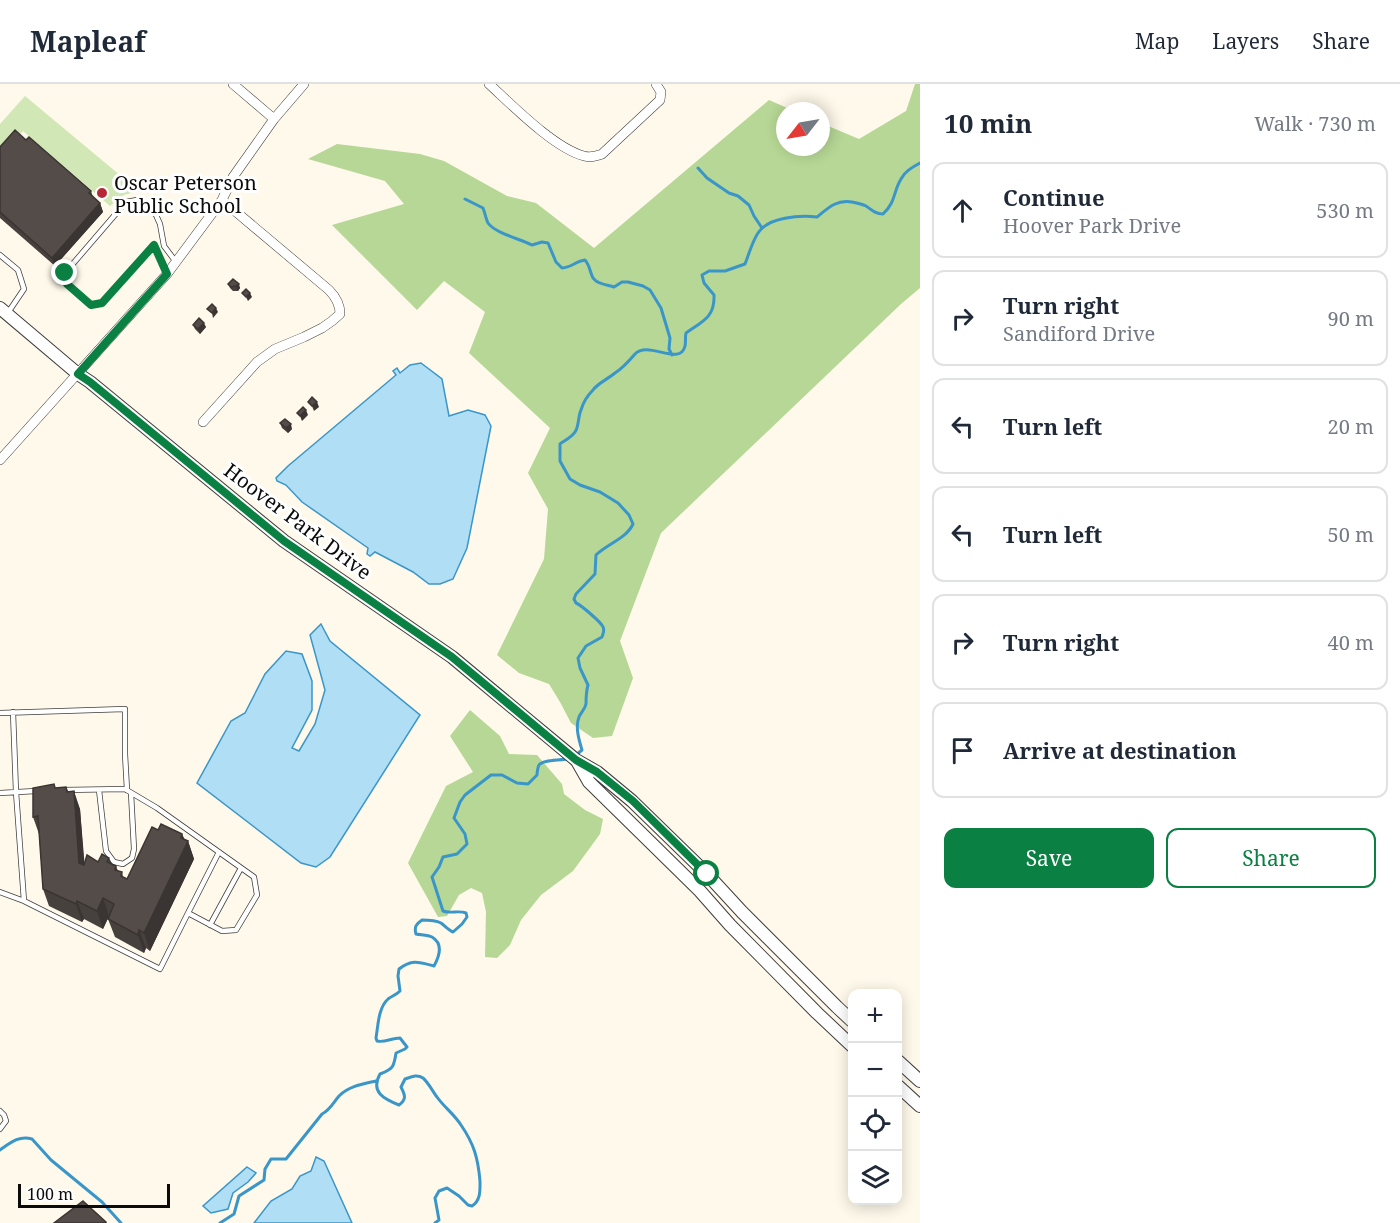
<!DOCTYPE html>
<html lang="en">
<head>
<meta charset="utf-8">
<style>
	:root { --surface:#fff; --page:#f2f2f3; --text:#1f2937; --muted:#747a83; --line:#e0e1e3; --accent:#0b8043 }
	body { margin:0; font-family:"Noto Serif",serif; background:var(--page); color:var(--text) }
	.controls { position:absolute; right:18px; bottom:18px; display:grid; overflow:hidden; border-radius:12px; box-shadow:0 3px 15px #0003 }
	.controls button { width:54px; height:54px; display:grid; place-items:center; padding:0; border:0; border-bottom:2px solid var(--line); background:var(--surface); color:var(--text); font:30px sans-serif }
	.compass { position:absolute; left:776px; top:18px; width:54px; height:54px; border-radius:50%; background:var(--surface); box-shadow:0 3px 15px #0003; rotate:239deg }
	.scale { position:absolute; left:18px; bottom:15px; width:152px; box-sizing:border-box; padding-left:6px; border:3px solid #0b0b0b; border-top:0; font-size:16px; line-height:21px; white-space:nowrap; color:#0b0b0b; -webkit-text-stroke:4px #fff; paint-order:stroke }
	.stop { position:absolute; width:18px; height:18px; margin:-14px; border:4px solid #0b8043; border-radius:50%; background:#fff }
	.stop.end { background:#0b8043; border-color:#fff; box-shadow:0 2px 6px #0008 }
	.list { margin:0; padding:0; list-style:none }
	h2 { display:flex; justify-content:space-between; align-items:center; height:78px; margin:0; padding:0 24px; font-size:26px }
	h2 small { font-size:20px; font-weight:400; color:var(--muted) }
	.list li { display:grid; grid-template-columns:39px 1fr auto; gap:18px; align-items:center; box-sizing:border-box; height:96px; margin:0 12px 12px; padding:0 12px; border:2px solid var(--line); border-radius:12px }
	.list b { display:block; font-size:22px; white-space:nowrap }
	.list p { margin:0; font-size:20px; white-space:nowrap; color:var(--muted) }
	.list em { font-size:20px; font-style:normal; color:var(--muted) }
	.actions { display:flex; gap:12px; padding:18px 24px }
	.actions a { flex:1; padding:14px 0; border:2px solid var(--accent); border-radius:12px; text-align:center; font-size:21px; color:var(--accent) }
	.actions .main { background:var(--accent); color:#fff }
	.icon { flex:none; width:33px; height:33px; fill:none; stroke:currentColor; stroke-width:2; stroke-linecap:round; stroke-linejoin:round }
	.map { position:relative; flex:none; width:920px; height:1139px; overflow:hidden }
	header { display:flex; align-items:center; gap:36px; box-sizing:border-box; height:84px; padding:0 30px; background:var(--surface); border-bottom:2px solid var(--line) }
	header strong { font-size:28px }
	nav { display:flex; gap:33px; margin-inline-start:auto; font-size:21px }
	main { display:flex }
	aside { flex:1; background:var(--surface) }
	.map>svg:first-child { display:block }
	.green { fill:#d1e7b5 }
	.forest { fill:#b6d795 }
	.water { fill:#b0def4; stroke:#3a96c9; stroke-width:1.5 }
	.lines { fill:none; stroke-linecap:round; stroke-linejoin:round }
	.stream { stroke:#3a96c9; stroke-width:3 }
	.service-casing { stroke:#3e3e3e; stroke-width:6 }
	.minor-casing { stroke:#3e3e3e; stroke-width:10 }
	.tertiary-casing { stroke:#3e3e3e; stroke-width:14 }
	.service { stroke:#fff; stroke-width:4.5 }
	.minor { stroke:#fff; stroke-width:9 }
	.tertiary { stroke:#fff; stroke-width:12 }
	.wall { fill:#47413e }
	.shaded-wall { fill:#3a3532 }
	.building { fill:#534c48; stroke:#3a3532; stroke-width:1.5 }
	.route { stroke:#0b8043; stroke-width:8 }
	.poi-dot { fill:#b62836; stroke:#fff; stroke-width:2 }
	.labels { text-anchor:middle; dominant-baseline:central; stroke-width:6; stroke-linejoin:round; paint-order:stroke }
	.poi-label { font-size:20px; fill:#0b0b0b; stroke:#fff; text-anchor:start }
	.street-label { font-size:20px; fill:#0b0b0b; stroke:#fff }
</style>
</head>
<body>
<header>
<strong>Mapleaf</strong>
<nav><a>Map</a><a>Layers</a><a>Share</a></nav>
</header>
<main>
<div class="map">
<svg width="920" height="1139" viewBox="0 0 920 1139">
	<rect width="100%" height="100%" fill="#fef9ea"/>
	<path class="green" d="M25,12L139,107L124,111L110,122L23,47L0,72V40Z"/>
	<path class="forest" d="M915,0H920V204L901,220L661,449L620,557L633,594L612,652L593,654L571,639L560,618L549,600L519,589L497,571L544,475L548,425L528,389L550,344L469,269L485,228L444,197L417,226L332,141L404,120L385,97L308,75L337,60L420,70L444,77L507,112L536,119L594,164L769,16L794,27H785V63H821V39L859,55L906,27Z
		M470,626L500,652L509,670L537,671L562,700L564,710L585,726L603,735L600,750L573,787L541,811L521,836L510,861L497,874L485,873L486,828L482,809L471,804L459,811L447,832L438,833L408,779L446,702L473,688L450,652Z"/>
	<path class="water" d="M421,279L442,295L449,332L468,326L485,331L491,342L467,464L453,495L440,500H429L413,488L375,468L370,472L367,470L368,464L302,418L286,401L277,397L276,394L288,382L396,291L393,287L397,284L400,289L410,281Z
		M321,540L330,557L420,631L330,773L316,783L301,779L197,699L231,637L245,629L265,590L286,567L302,570L312,597V626L292,664L299,667L315,640L325,606L310,551Z
		M316,1073L324,1077L352,1139H254L271,1117L292,1105L300,1092L311,1087Z
		M247,1083L256,1089L248,1098L233,1109L228,1125L211,1129L203,1122Z"/>
	<g class="lines">
		<path class="stream" d="M698,84L707,94L729,109L738,112L749,121L754,132L762,144
			M465,115L483,124C485,129 486,135 488,139C495,149 520,155 532,161L542,158L548,159L556,178L562,184C571,184 576,177 585,176C591,183 590,191 594,195C597,200 608,201 614,203L622,198H628L643,202L650,206L661,224L670,254L669,265L672,271
			M576,671L582,666C579,656 575,643 579,633C581,628 585,625 586,620C586,613 586,608 588,601L580,584L578,574L586,562L602,553C603,549 605,547 603,543C602,539 581,521 576,519L574,515L576,510L595,490L596,471C607,460 626,455 633,440L629,431L618,419L600,408L580,401L570,395L560,377V360C564,357 572,353 575,348C579,343 578,332 581,326C583,319 588,311 593,306C598,299 608,295 615,289C623,284 629,277 635,270C648,256 680,283 685,262C686,258 685,253 686,249C703,237 715,233 714,211L704,199L702,191L709,187H725L745,180C749,170 752,158 758,149C768,133 800,131 817,133C828,124 837,115 852,118C857,119 862,120 866,122C872,126 875,130 883,130C896,118 893,108 901,95C905,87 913,83 920,79
			M0,1066C10,1059 19,1051 32,1055L51,1076L102,1118L121,1139
			M220,1139L234,1130L239,1112L264,1096L265,1085L271,1075H286L322,1030C330,1026 333,1019 339,1012C349,1002 363,1000 376,997
			M435,1139L439,1136L435,1114L439,1107L447,1104L459,1112L468,1121L472,1122C481,1116 480,1106 480,1097C478,1074 474,1060 461,1041C454,1030 444,1023 437,1013C433,1008 428,998 423,994C417,990 411,993 405,995L401,1003C405,1011 407,1015 399,1021C384,1015 370,1008 380,990C393,985 394,983 396,969L405,965L407,963L400,954C392,954 384,959 377,957L376,954C378,943 378,924 388,915C392,912 396,911 400,907L398,892L399,885C412,875 419,878 434,882C439,873 444,860 432,853C428,851 421,851 416,850C414,843 416,840 422,836C428,836 435,836 441,839C445,842 448,846 453,848L462,840L467,833L466,829C459,826 451,830 443,827L432,793L439,783L443,773L457,770L467,760L465,750L454,734L460,718L465,711L491,691H502L517,699L528,700L537,691C537,689 538,682 539,681C543,675 562,677 570,674"/>
		<g class="service-casing">
			<path id="service" d="M0,171L18,186L24,205L7,230
				M167,189L154,161L102,219L91,221L67,200L65,189L126,118L137,116L156,131L160,140L164,162L176,178
				M0,629L125,625V670L127,706
				M63,706L125,705L157,724L254,793L257,811L236,846L222,847L188,829L219,768
				M99,706L106,767L114,778L123,780L132,774L134,765L131,709
				M0,709L36,707
				M0,808L24,817L16,708L13,628
				M24,817L160,885L188,829
				M210,841L241,784
				M0,1027L4,1031L6,1037L0,1045"/>
		</g>
		<g class="minor-casing">
			<path id="minor" d="M233,0L274,35
				M489,0C512,21 554,64 584,72C591,74 596,72 602,70L660,16L661,8L656,0
				M203,338L257,278L275,265L304,253L322,244L332,237L340,230C340,220 336,213 329,206L222,116
				M0,376L167,190L222,116L233,93L274,35L304,0"/>
		</g>
		<g class="tertiary-casing">
			<path id="tertiary" d="M0,224L78,290L90,298L284,457L452,573L576,676L597,688L632,717L707,790L742,828L837,923L852,937
				M577,677L589,698L700,807L730,841L817,929L852,962
				M898,977L920,997
				M898,1002L920,1022"/>
		</g>
		<use href="#service" class="service"/>
		<use href="#minor" class="minor"/>
		<use href="#tertiary" class="tertiary"/>
	</g>
	<path class="wall" d="M26,56L91,107L93,113L100,119L103,128L55,182L0,134V63Z
		M233,195L240,204L238,207H233L230,204L228,200Z
		M193,241L206,243L200,250L195,245Z
		M280,339L292,345L288,349L282,344Z
		M66,703L68,707L80,725L84,780L98,778L109,774L112,780L116,782L118,787L122,788L123,793L127,795L158,746L182,750L185,756L188,757L194,775L150,867L146,864L144,869L115,853L108,835L109,832L103,845L84,835L82,838L49,822L43,805L39,750L33,733L56,704Z"/>
	<path class="shaded-wall" d="M100,119L103,128L55,182L52,174Z
		M239,200L240,204L238,207L236,202Z
		M250,209L252,213L248,217L246,213Z
		M216,224L218,228L213,234L212,229Z
		M204,239L206,243L200,250L198,245Z
		M317,318L319,323L314,327L312,322Z
		M306,326L308,331L302,337L300,332Z
		M291,340L292,345L288,349L286,344Z
		M74,707L80,725L86,797L79,779Z
		M182,750L186,760L188,757L194,775L150,867L144,849Z
		M103,814L109,832L103,845L97,827Z
		M77,817L84,835L82,838L76,820Z
		M139,846L146,864L144,869L138,851Z"/>
	<path class="building" d="M15,46L26,56L29,53L91,107L89,109L100,119L52,174L0,128V63Z
		M233,195L239,200L236,202L231,203L228,200Z
		M246,205L250,209L246,213L242,209Z
		M212,220L216,224L212,229L207,225Z
		M199,234L204,239L198,245L193,241Z
		M312,313L317,318L312,322L308,318Z
		M303,323L306,326L300,332L297,329Z
		M285,335L291,340L286,344L280,339Z
		M54,700L55,704L66,703L67,708L74,707L79,779L84,781L87,771L98,778L102,770L109,774L107,778L116,782L115,786L122,788L121,792L127,795L152,743L158,746L161,740L182,750L181,754L188,757L144,849L139,846L138,851L108,835L114,820L103,814L97,827L77,817L76,820L43,805L38,732L33,733V704Z
		M83,1117L106,1138V1139H54Z"/>
	<g class="lines">
		<path class="route" d="M65,189L67,200L91,221L102,219L154,161L167,190L78,290L90,298L284,457L452,573L576,676L597,688L633,717L707,790"/>
	</g>
	<circle class="poi-dot" cx="102" cy="109" r="6"/>
	<g class="labels">
		<g class="poi-label">
			<text x="114" y="98">Oscar Peterson<tspan x="114" dy="23">Public School</tspan></text>
		</g>
		<g class="street-label">
			<text transform="translate(298 437) rotate(37)">Hoover Park Drive</text>
		</g>
	</g>
</svg>
<div class="controls">
<button>+</button>
<button>−</button>
<button><svg class="icon" aria-label="locate" viewBox="0 0 24 24"><circle cx="12" cy="12" r="6"/><path d="M12 2v4M12 18v4M2 12h4M18 12h4"/></svg></button>
<button><svg class="icon" aria-label="layers" viewBox="0 0 24 24"><path d="M12 4l9 5-9 5-9-5zM3 14l9 5 9-5"/></svg></button>
</div>
<svg class="compass" viewBox="-18 -18 36 36"><path d="M0-13l5 13h-10z" fill="#e53935"/><path d="M0 13l5-13h-10z" fill="#747a83"/></svg>
<div class="scale">100 m</div>
<div class="stop" style="left:707px;top:790px"></div>
<div class="stop end" style="left:65px;top:189px"></div>
</div>
<aside>
<h2>10 min<small>Walk · 730 m</small></h2>
<ul class="list">
<li><svg class="icon" aria-label="ahead" viewBox="0 0 24 24"><path d="M12 20V5M6 11l6-6 6 6"/></svg><div><b>Continue</b><p>Hoover Park Drive</p></div><em>530 m</em></li>
<li><svg class="icon" aria-label="right" viewBox="0 0 24 24"><path d="M7 20v-9h11M14 6l5 5-5 5"/></svg><div><b>Turn right</b><p>Sandiford Drive</p></div><em>90 m</em></li>
<li><svg class="icon" aria-label="left" viewBox="0 0 24 24"><path d="M17 20v-9H6M10 6l-5 5 5 5"/></svg><div><b>Turn left</b></div><em>20 m</em></li>
<li><svg class="icon" aria-label="left" viewBox="0 0 24 24"><path d="M17 20v-9H6M10 6l-5 5 5 5"/></svg><div><b>Turn left</b></div><em>50 m</em></li>
<li><svg class="icon" aria-label="right" viewBox="0 0 24 24"><path d="M7 20v-9h11M14 6l5 5-5 5"/></svg><div><b>Turn right</b></div><em>40 m</em></li>
<li><svg class="icon" aria-label="arrive" viewBox="0 0 24 24"><path d="M6 21V4h12l-3 4 3 4H6"/></svg><div><b>Arrive at destination</b></div></li>
</ul>
<div class="actions"><a class="main">Save</a><a>Share</a></div>
</aside>
</main>
</body>
</html>
